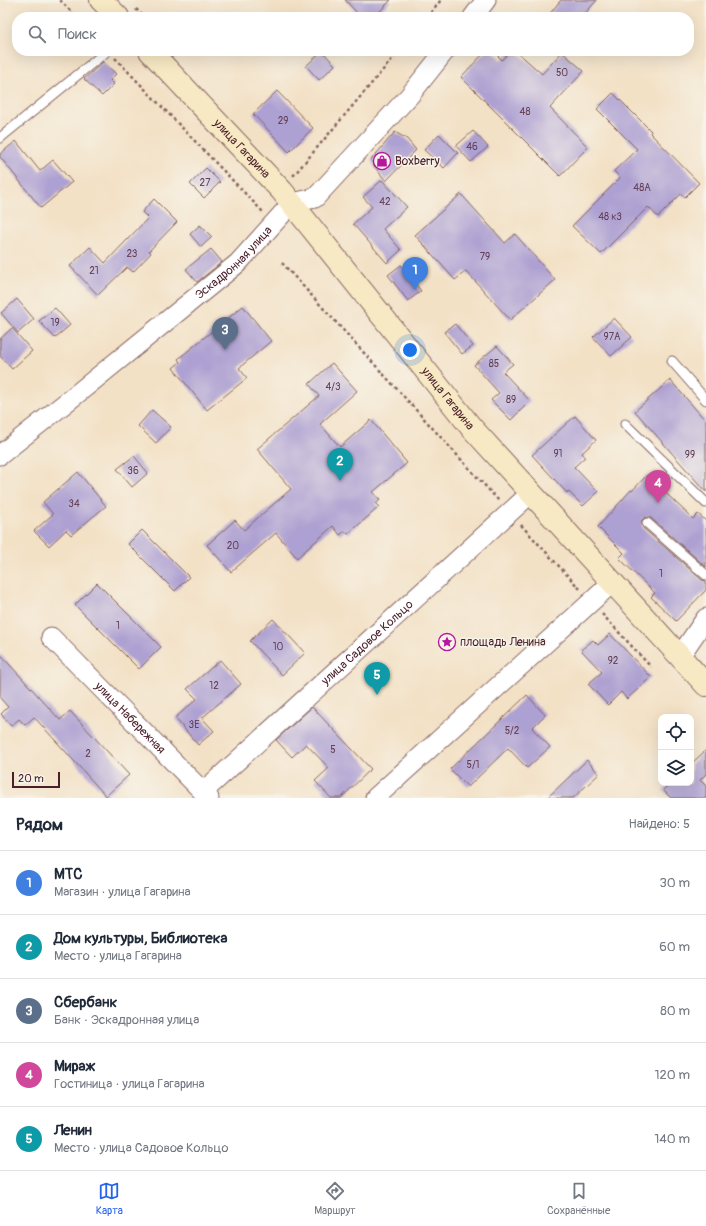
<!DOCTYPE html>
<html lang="ru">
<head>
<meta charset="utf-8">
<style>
	:root { --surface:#fff; --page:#f6f6f7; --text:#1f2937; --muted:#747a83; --line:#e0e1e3; --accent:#2563eb }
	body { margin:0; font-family:Pangolin,sans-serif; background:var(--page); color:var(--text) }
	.controls { position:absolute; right:12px; bottom:12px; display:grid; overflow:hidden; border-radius:8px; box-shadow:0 4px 16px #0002 }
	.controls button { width:36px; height:36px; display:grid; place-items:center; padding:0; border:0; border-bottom:1px solid var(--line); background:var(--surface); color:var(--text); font:20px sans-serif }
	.scale { position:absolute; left:12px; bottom:10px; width:48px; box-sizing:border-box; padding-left:4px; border:2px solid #4a1f2b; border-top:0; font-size:11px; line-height:14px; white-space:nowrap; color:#4a1f2b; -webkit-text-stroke:3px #f7f3e8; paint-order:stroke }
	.you { position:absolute; left:410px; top:350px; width:14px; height:14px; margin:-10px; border:3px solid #fff; border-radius:50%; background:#1a73e8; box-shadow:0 0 0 6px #1a73e833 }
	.badge { display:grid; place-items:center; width:26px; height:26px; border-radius:50%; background:var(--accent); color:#fff; font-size:13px; font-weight:700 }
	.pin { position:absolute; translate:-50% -33px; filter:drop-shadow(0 1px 2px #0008) }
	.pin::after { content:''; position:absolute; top:21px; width:14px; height:12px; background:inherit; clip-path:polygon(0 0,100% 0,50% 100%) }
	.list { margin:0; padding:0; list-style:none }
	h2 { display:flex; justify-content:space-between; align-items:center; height:52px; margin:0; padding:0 16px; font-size:17px }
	h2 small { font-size:13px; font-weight:400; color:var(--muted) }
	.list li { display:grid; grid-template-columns:26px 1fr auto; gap:12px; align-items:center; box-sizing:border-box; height:64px; padding:0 16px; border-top:1px solid var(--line) }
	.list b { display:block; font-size:15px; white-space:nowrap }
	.list p { margin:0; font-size:13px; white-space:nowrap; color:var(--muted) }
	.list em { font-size:13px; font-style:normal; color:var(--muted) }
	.icon { flex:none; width:22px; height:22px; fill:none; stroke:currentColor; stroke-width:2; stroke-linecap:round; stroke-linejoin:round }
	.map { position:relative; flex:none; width:706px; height:798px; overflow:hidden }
	.search { position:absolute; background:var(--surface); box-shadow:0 4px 16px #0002; left:12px; right:12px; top:12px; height:44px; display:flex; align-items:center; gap:10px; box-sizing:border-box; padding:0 14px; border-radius:16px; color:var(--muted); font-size:15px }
	.sheet { height:372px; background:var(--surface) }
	nav { display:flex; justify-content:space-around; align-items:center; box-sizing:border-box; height:56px; border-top:1px solid var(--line); background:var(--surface); font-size:11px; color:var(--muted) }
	nav a { display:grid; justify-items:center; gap:2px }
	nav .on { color:var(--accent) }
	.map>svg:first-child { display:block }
	.building { fill:#ada0d2 }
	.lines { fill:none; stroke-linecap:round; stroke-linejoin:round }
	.lane-casing { stroke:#856361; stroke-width:11 }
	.street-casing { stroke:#856361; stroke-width:21 }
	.secondary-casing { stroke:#856361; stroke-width:24 }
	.path { stroke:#856361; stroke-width:2.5; stroke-dasharray:3 3; stroke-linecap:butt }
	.lane { stroke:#fff; stroke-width:9 }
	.street { stroke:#fff; stroke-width:19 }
	.secondary { stroke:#f7e9c3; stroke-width:22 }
	.labels { text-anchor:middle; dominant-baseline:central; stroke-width:3; stroke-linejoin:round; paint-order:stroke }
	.number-label { font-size:10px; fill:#633f55 }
	.street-label { font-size:12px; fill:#4a1f2b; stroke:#f7f3e8 }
	.poi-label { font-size:12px; fill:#4a1f2b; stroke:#f7f3e8; text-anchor:start }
</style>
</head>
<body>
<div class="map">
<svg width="706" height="798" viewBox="0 0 706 798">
	<rect width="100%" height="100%" fill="#f7f3e8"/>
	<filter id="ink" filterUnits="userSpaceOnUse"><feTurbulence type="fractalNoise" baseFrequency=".025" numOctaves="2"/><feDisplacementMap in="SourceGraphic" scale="8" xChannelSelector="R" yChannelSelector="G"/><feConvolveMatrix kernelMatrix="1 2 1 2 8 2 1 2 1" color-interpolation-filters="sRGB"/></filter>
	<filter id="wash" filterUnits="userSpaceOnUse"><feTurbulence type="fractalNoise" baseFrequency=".012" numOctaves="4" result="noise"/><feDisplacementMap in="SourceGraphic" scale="16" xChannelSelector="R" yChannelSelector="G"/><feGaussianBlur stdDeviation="0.9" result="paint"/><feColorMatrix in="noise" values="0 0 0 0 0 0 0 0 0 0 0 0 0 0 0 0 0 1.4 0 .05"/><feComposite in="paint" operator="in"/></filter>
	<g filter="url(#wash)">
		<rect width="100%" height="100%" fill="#f3e1c6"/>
		<g id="blocks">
			<path class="building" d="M345,0H391L374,17H361Z
				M561,0H597L582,17H547Z
				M322,51L335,65L319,80L306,66Z
				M486,51H493L502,60L510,51H516L542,74L562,52L584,71L550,108L588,147L560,176L461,77Z
				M103,62L116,74L110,80L114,84L102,96L84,79Z
				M277,91L313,128L289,152L253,114Z
				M613,93L651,131L650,133L699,183L685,197L681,194L658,217L648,207L601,254L572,226L620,178L614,171L637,149L597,109Z
				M473,131L488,147L471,162L456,146Z
				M395,132L407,139L416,150L386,181L374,166L371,160Z
				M439,134L458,153L444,168L424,150Z
				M16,141L40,171L53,160L72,182L41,208L0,157V154Z
				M206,168L220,182L204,198L190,184Z
				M382,180L407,207L383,229L401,250L387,263L353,224L372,207L363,197Z
				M461,194L505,243L515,234L555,280L510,320L466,271L455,280L415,235Z
				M154,199L177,222L149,251L151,253L133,272L127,267L98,295L70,266L90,247L105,263L148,218L142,212Z
				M200,225L212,237L201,247L190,234Z
				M211,249L222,262L197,282L186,269Z
				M401,265L421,291L408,301L388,275Z
				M17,299L34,319L18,333L1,313Z
				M243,306L271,341L239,368L247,378L207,410L173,368L180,362L178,359Z
				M55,308L70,325L55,338L39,321Z
				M614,318L632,337L611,356L593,337Z
				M455,324L473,346L462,354L444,332Z
				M12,328L32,351L12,369L0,356V339Z
				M497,346L513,364L503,372L530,401L511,420L491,400L499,393L474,365Z
				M332,363L357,391L320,424L340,447L371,420L407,463L373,492L380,500L376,504L379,507L348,534L345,531L340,535L333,526L297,558L276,533L231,572L207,545L235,520L244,530L291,489L257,449L319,396L309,384Z
				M670,380L706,421V492L635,411Z
				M152,410L171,427L156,443L138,426Z
				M575,416L596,440L582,453L585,457L574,467L598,492L583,506L568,491L567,493L532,455Z
				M134,456L148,473L132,487L117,469Z
				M78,472L106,506L71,535L66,530L49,546L34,531L53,514L43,502Z
				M647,475L693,519L698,514L706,521V567L651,518L645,517L641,521L643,528L702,580L706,581V590L676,621L651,597L655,593L619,558L624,553L598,527L631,490L632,491Z
				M142,530L189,577L175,591L128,544Z
				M97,583L161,647L139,669L75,605Z
				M273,619L305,653L282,675L250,641Z
				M610,634L651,677L627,699L621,692L608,705L588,684L602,672L581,650L593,640L598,645Z
				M0,654L60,720L70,711L129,775L106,796L34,717L25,725L19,719L11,726L1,714L8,707L0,698Z
				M220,660L241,684L202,718L214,731L198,745L175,718L197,699L187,689Z
				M527,695L545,715L532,728L550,747L527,768L508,748L468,787L450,769Z
				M312,707L371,769L341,798H331L315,781L329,768L306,744L292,757L276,740Z
				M706,750V774L700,780L706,786V798H671L663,790L671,783H691V764Z
				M587,760L599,774L573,798H547Z"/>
		</g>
	</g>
	<g filter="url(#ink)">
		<use href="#blocks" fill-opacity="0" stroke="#856361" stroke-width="1"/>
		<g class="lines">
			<g class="lane-casing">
				<path id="lane" d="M0,138L107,51
					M672,361L706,400
					M625,424L706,503
					M647,523L706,575"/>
			</g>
			<g class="street-casing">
				<g id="street">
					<path d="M473,17L486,0"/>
					<path id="s1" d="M0,455L78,393L238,263L292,203L315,198L410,95L445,51"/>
					<path id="s2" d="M51,637L209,798"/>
					<path d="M680,656L706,618"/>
					<path id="s3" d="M203,792L531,493"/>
					<path d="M375,798L613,582"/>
				</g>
			</g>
			<g class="secondary-casing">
				<g id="secondary">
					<path d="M101,0L118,17"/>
					<path id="s4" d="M150,51L282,191L471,427L706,685"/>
				</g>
			</g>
			<path class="path" d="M60,0L76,17
				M136,9L144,17
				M427,17L441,0
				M115,58L263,212
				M293,174L294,175L399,51
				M282,263L499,501
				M521,525L580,589
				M602,614L651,667"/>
			<use href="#lane" class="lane"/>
			<use href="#street" class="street"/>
			<use href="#secondary" class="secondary"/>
		</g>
	</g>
	<defs>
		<g id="shop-ring" transform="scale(0.9)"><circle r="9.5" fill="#f7f3e8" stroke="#b5179e" stroke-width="1.5"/><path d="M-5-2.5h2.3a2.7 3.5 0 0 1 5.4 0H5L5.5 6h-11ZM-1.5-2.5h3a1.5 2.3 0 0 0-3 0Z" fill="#b5179e"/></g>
		<g id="sight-ring" transform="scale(0.9)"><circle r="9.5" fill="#f7f3e8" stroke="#b5179e" stroke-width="1.5"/><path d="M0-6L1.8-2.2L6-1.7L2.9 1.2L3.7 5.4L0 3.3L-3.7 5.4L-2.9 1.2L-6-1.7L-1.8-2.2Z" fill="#b5179e"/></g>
	</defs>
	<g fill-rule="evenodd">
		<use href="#shop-ring" x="382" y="161"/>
		<use href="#sight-ring" x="447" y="642"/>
	</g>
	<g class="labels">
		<g class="number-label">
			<text x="562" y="73">50</text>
			<text x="525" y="112">48</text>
			<text x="283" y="121">29</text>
			<text x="472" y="147">46</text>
			<text x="205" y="183">27</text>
			<text x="642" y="188">48А</text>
			<text x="385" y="202">42</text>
			<text x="610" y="217">48 к3</text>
			<text x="132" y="254">23</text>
			<text x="485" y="257">79</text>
			<text x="94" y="271">21</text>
			<text x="55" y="323">19</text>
			<text x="612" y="337">97А</text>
			<text x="494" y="364">85</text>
			<text x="333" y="387">4/3</text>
			<text x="511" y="400">89</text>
			<text x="558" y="454">91</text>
			<text x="690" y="455">99</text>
			<text x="133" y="471">36</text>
			<text x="74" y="504">34</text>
			<text x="233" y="546">20</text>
			<text x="661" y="574">1</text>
			<text x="118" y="626">1</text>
			<text x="278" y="647">10</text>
			<text x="613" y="661">92</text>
			<text x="214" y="686">12</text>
			<text x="194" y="725">3Е</text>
			<text x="512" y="731">5/2</text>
			<text x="333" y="750">5</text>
			<text x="88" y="754">2</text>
			<text x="473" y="765">5/1</text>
		</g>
		<g class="street-label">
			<text stroke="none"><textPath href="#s4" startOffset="134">улица Гагарина</textPath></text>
			<text stroke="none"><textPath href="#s1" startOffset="303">Эскадронная улица</textPath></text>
			<text stroke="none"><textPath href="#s4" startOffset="458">улица Гагарина</textPath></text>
			<text stroke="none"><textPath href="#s3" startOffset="222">улица Садовое Кольцо</textPath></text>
			<text stroke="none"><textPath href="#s2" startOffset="113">улица Набережная</textPath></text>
		</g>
		<g class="poi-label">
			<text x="395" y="161">Boxberry</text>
			<text x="460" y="642">площадь Ленина</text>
		</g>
	</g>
</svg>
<div class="controls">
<button><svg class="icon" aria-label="locate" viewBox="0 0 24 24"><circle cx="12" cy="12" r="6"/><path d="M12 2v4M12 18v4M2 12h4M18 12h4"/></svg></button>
<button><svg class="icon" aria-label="layers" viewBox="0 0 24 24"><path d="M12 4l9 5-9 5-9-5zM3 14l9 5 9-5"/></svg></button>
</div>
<div class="scale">20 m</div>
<div class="you"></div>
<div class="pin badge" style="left:415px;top:290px;background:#3f7fe0">1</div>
<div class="pin badge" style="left:340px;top:481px;background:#0f9aa8">2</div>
<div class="pin badge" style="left:225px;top:350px;background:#5c6f8a">3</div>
<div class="pin badge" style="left:658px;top:503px;background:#d1479c">4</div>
<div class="pin badge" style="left:377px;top:695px;background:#0f9aa8">5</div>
<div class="search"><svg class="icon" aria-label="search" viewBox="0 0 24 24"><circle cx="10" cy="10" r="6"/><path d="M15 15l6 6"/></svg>Поиск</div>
</div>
<section class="sheet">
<h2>Рядом<small>Найдено: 5</small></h2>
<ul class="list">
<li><span class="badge" style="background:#3f7fe0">1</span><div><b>МТС</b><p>Магазин · улица Гагарина</p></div><em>30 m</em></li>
<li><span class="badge" style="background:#0f9aa8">2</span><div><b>Дом культуры, Библиотека</b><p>Место · улица Гагарина</p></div><em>60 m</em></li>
<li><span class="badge" style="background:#5c6f8a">3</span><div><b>Сбербанк</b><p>Банк · Эскадронная улица</p></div><em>80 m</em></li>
<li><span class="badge" style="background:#d1479c">4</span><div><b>Мираж</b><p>Гостиница · улица Гагарина</p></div><em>120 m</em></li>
<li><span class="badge" style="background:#0f9aa8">5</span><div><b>Ленин</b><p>Место · улица Садовое Кольцо</p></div><em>140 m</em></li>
</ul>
</section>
<nav>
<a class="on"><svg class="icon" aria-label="map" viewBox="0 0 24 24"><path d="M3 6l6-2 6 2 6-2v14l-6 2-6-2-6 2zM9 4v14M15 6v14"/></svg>Карта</a>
<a><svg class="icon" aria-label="directions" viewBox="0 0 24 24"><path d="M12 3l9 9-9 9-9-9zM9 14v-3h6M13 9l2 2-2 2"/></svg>Маршрут</a>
<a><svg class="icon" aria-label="saved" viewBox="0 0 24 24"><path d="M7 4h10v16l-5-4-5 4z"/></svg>Сохранённые</a>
</nav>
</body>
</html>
